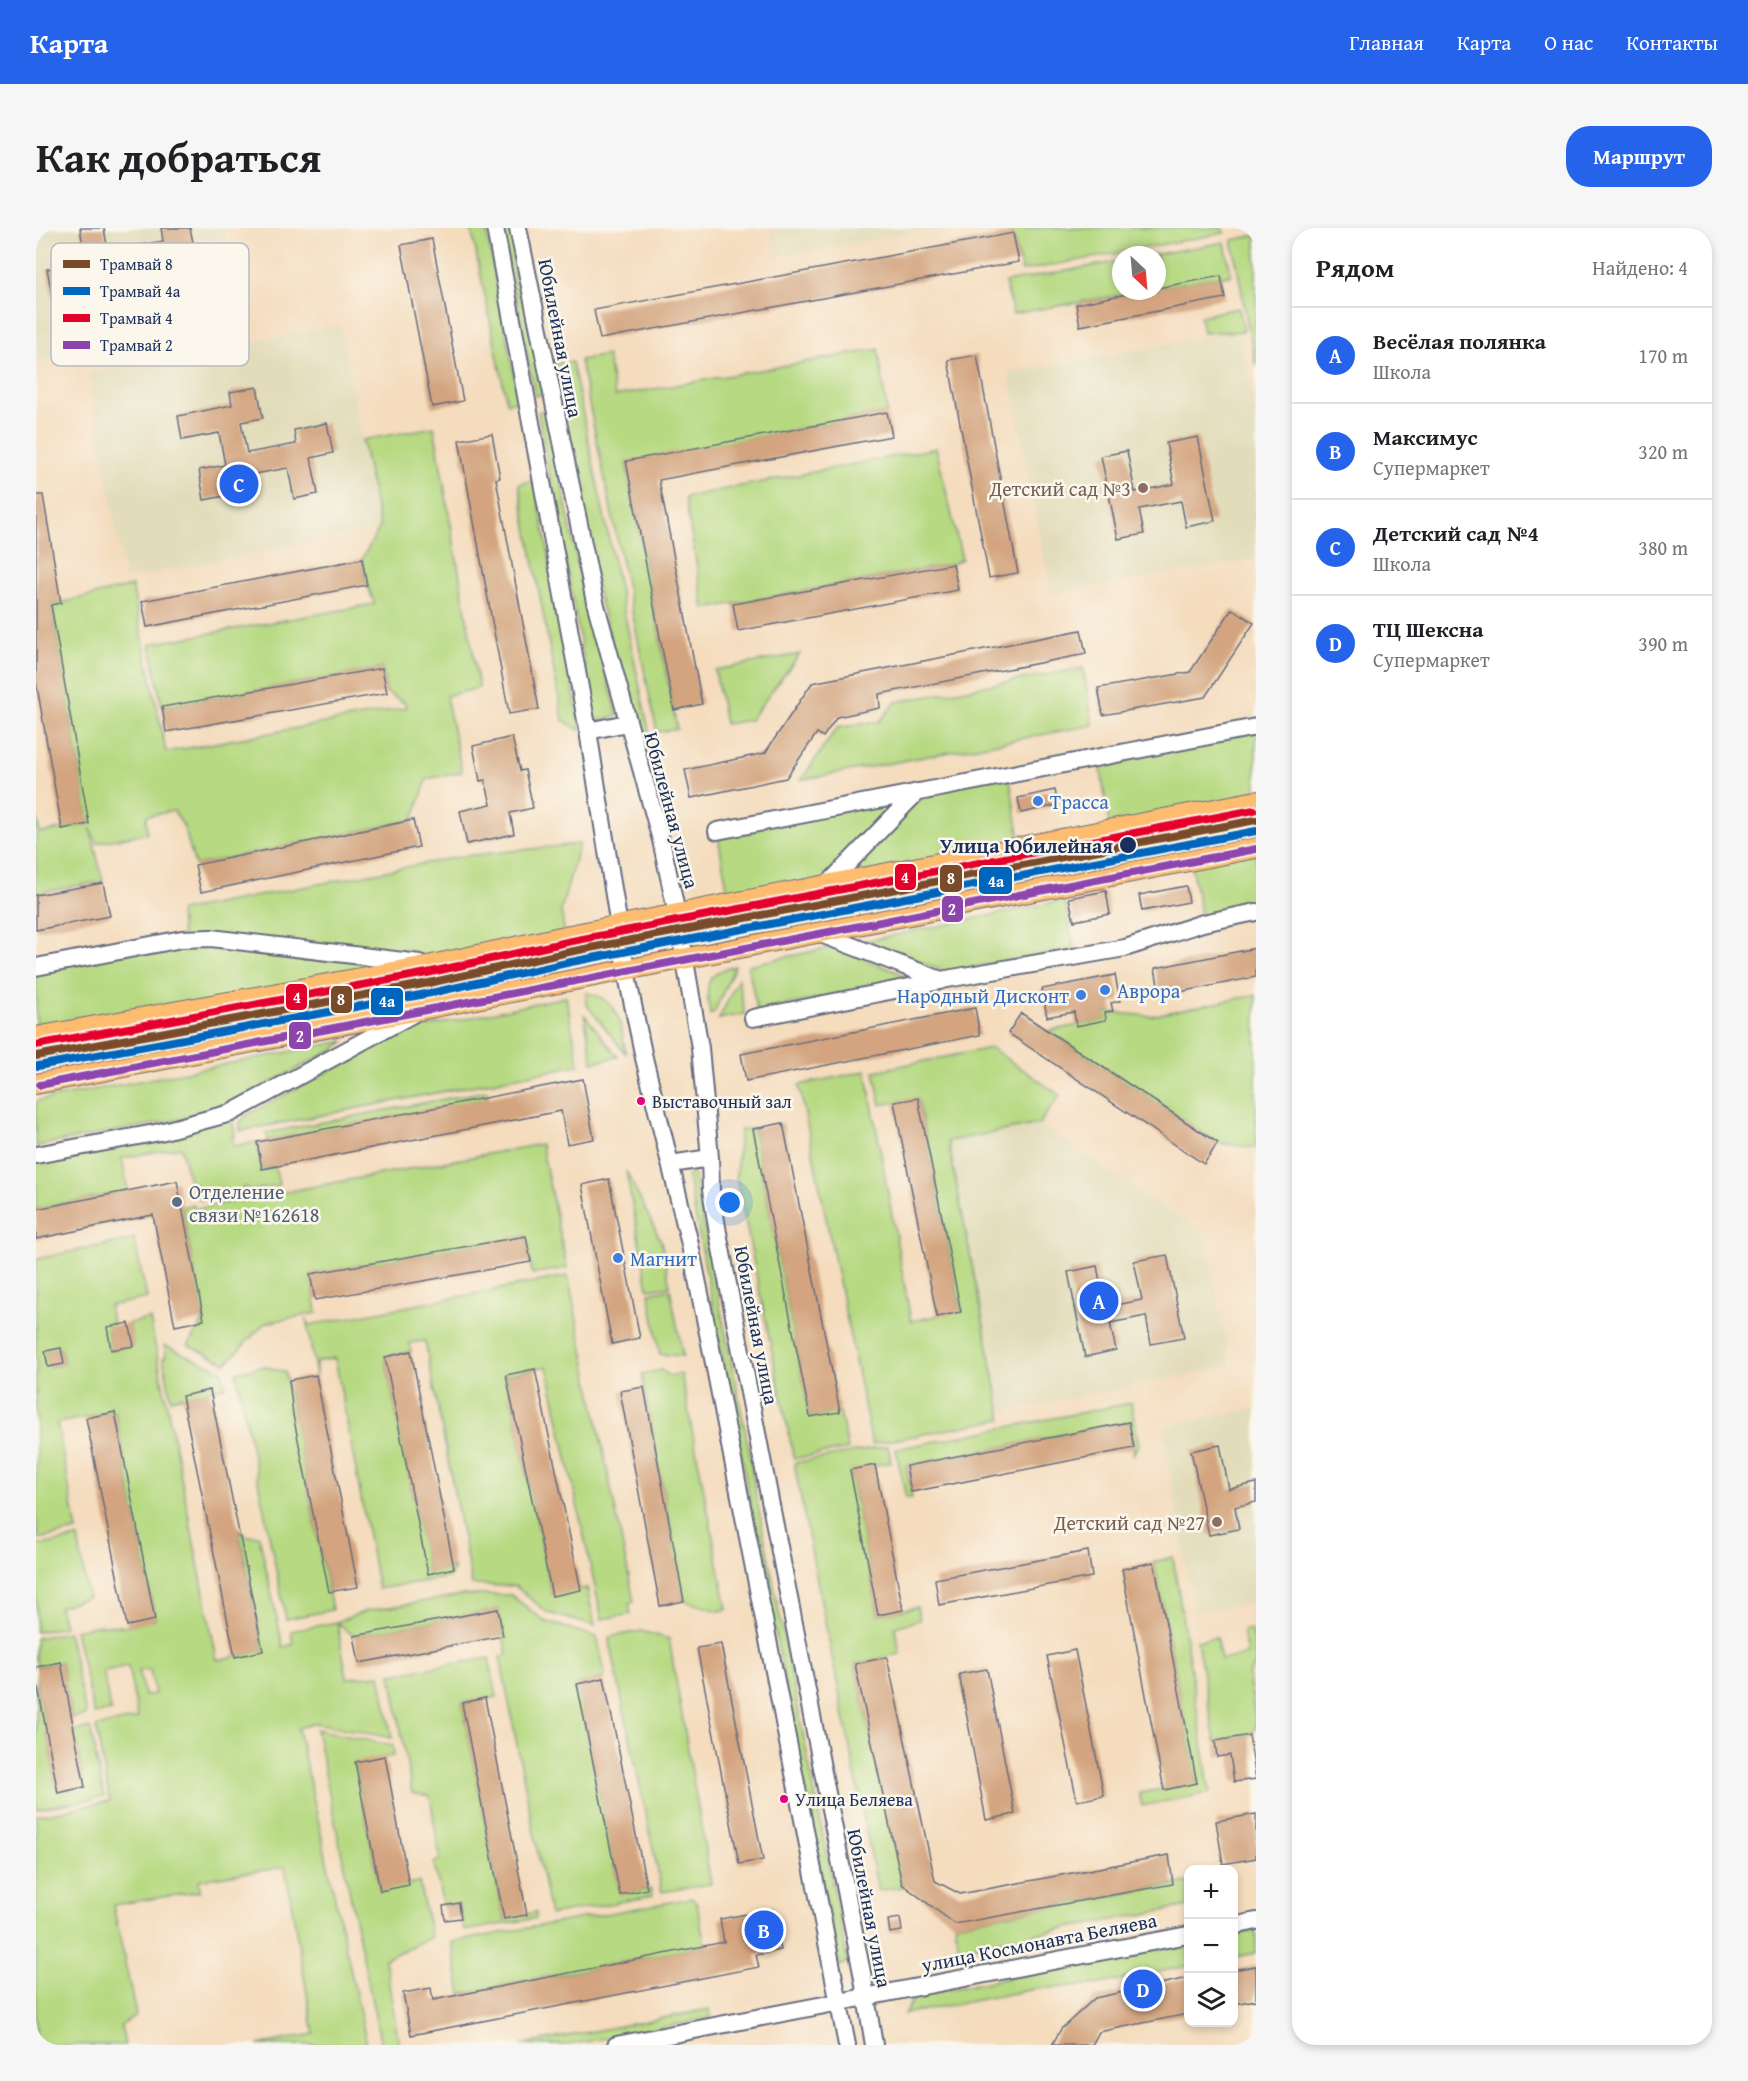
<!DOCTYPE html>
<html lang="ru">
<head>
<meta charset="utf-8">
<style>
	:root { --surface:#fff; --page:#f6f6f6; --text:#202124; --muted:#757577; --line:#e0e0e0; --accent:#2563eb }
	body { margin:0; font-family:"Gentium Book Plus",serif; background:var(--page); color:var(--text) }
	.controls { position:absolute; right:18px; bottom:18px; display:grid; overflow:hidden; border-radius:12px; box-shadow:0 3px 9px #0003 }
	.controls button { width:54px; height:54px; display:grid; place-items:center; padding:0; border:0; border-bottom:2px solid var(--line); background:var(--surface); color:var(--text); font:30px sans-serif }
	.compass { position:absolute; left:1076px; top:18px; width:54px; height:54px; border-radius:50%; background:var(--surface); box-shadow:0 3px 9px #0003; rotate:154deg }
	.you { position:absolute; left:694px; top:975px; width:21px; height:21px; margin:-15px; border:4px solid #fff; border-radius:50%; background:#1a73e8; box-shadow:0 0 0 9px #1a73e833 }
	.badge { display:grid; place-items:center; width:39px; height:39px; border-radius:50%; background:var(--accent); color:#fff; font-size:20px; font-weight:700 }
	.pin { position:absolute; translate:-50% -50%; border:3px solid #fff; box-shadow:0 2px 6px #0006 }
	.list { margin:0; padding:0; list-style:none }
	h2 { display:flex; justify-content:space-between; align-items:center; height:78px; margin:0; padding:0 24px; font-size:26px }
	h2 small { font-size:20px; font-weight:400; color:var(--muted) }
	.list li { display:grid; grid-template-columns:39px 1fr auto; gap:18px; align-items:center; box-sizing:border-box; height:96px; padding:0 24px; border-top:2px solid var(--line) }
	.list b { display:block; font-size:22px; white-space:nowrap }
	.list p { margin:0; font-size:20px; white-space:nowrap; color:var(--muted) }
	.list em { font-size:20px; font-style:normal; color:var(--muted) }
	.icon { flex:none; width:33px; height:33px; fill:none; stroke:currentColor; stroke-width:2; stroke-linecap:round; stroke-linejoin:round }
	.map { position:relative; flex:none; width:1220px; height:1817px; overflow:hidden; border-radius:24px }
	header { display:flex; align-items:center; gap:36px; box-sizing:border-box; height:84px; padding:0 30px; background:var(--accent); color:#fff }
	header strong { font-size:28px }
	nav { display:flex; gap:33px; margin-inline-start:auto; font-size:21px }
	.intro { display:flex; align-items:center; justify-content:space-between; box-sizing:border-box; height:144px; padding:0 36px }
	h1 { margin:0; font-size:42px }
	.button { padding:15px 27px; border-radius:24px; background:var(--accent); color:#fff; font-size:21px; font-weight:700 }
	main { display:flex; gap:36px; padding:0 36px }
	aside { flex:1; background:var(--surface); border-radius:24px; box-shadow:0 3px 9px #0003 }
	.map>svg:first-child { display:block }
	.built { fill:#e2dcba }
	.green { fill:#b6d981; stroke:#688470; stroke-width:1.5; fill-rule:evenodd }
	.building { fill:#d3a47f }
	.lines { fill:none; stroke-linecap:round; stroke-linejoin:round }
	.minor-casing { stroke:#676c7f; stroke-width:20 }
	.major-casing { stroke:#676c7f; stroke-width:22 }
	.minor { stroke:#fff; stroke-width:16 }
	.major { stroke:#fdbc70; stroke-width:20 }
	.tram-1-casing { stroke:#fbf7ec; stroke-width:12 }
	.tram-2-casing { stroke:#fbf7ec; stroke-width:12 }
	.tram-3-casing { stroke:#fbf7ec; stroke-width:12 }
	.tram-4-casing { stroke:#fbf7ec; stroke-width:12 }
	.tram-1 { stroke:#7a4b2a; stroke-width:8 }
	.tram-2 { stroke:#0065bd; stroke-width:8 }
	.tram-3 { stroke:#e4002b; stroke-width:8 }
	.tram-4 { stroke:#8e44ad; stroke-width:8 }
	.education-dot { fill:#8d6e63; stroke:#fbf7ec; stroke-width:2 }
	.shop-dot { fill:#3f7fe0; stroke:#fbf7ec; stroke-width:2 }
	.stop-dot { fill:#1b2f5e; stroke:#fbf7ec; stroke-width:2 }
	.bus-dot { fill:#e5007d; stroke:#fbf7ec; stroke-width:2 }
	.service-dot { fill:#5c6f8a; stroke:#fbf7ec; stroke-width:2 }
	.labels { text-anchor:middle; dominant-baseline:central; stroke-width:5; stroke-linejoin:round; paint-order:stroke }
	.bus-label { font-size:18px; fill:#1b2f5e; stroke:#fbf7ec; text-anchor:start }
	.street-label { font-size:20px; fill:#1b2f5e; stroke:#fbf7ec }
	.education-label { font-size:20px; fill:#785e54; stroke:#fbf7ec; text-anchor:end }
	.shop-label { font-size:20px; fill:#366cbe; stroke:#fbf7ec; text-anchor:start }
	.stop-label { font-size:20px; font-weight:bold; fill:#1b2f5e; stroke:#fbf7ec; text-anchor:end }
	.service-label { font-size:20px; fill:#4e5e75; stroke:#fbf7ec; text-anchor:start }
	.key { fill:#fbf7ec; stroke:#b8bbc1; stroke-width:1.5 }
	.key-label { font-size:16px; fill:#1b2f5e }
	.line-badge { stroke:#fbf7ec; stroke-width:2 }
	.badge-label { font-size:16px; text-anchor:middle; font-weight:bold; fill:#fff }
</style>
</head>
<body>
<header>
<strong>Карта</strong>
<nav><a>Главная</a><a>Карта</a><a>О нас</a><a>Контакты</a></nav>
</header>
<div class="intro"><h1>Как добраться</h1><a class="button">Маршрут</a></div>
<main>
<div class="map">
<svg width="1220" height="1817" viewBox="0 0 1220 1817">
	<rect width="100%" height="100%" fill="#fbf7ec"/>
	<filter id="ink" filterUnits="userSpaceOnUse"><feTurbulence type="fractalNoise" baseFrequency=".0167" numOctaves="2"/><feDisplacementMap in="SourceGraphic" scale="12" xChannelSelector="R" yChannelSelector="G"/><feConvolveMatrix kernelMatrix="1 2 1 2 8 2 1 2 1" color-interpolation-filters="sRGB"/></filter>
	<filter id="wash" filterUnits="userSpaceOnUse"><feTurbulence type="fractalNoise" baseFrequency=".008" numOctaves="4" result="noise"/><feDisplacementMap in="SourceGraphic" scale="24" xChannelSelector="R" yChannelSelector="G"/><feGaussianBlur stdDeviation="1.35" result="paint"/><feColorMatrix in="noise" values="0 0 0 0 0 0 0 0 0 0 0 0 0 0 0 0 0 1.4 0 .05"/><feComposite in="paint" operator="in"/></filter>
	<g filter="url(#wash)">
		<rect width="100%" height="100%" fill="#f4dcbd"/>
		<path class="built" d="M0,0H188L208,99L0,135Z
			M734,0H899L740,29Z
			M304,97L344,300L89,351L52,145Z
			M1203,103L1220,188V331L1015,366L973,145Z
			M1003,896L1169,1007L1195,1138L965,1184L912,912Z
			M1220,1180V1374L1158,1384L1129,1213V1198Z"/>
		<path class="green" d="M435,0H450L483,173L471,175Z
			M466,0H475L507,166L499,168Z
			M964,0H1187L1188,5L986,43L977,5Z
			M1220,7V139L1196,12Z
			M1189,14L1195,48H1185L1121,60V27H1116Z
			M1085,33V63H1106L977,86L969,54Z
			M1203,80L1208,103L1167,105L1164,88Z
			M842,121L851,184L590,234L641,501L621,504L544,132L571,127L579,168Z
			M536,134L613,503L601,506L564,373L515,137Z
			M511,181L547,362L582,488L559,493L502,184Z
			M398,199L443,460L410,468L426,544L391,551L377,592L159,637L148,599L138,583L110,588L111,605L61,615L54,600L67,653L0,665V586L4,605L53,596L15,377L96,358L130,524L370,480L369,475L351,465L346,440L126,479L114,416L339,376L331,357L326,331L344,299L326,212Z
			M900,220L926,331L917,336L668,381L649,269Z
			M499,252L545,503L527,492L483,256Z
			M764,426L714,492L689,496L679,442Z
			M1047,440L1057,497L765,552L801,500L844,493L860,474Z
			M1220,499V573L1074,601L1063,529Z
			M973,546L985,618L694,676L681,603Z
			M543,616L525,682L529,708L0,809V739L146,711L144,683L427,628Z
			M1220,620V684L1167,695L1154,632Z
			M1029,672L1038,721L910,744L830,713Z
			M797,719L869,747L874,752L721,783L712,737Z
			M699,738L678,785L674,787C670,758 667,746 699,738Z
			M702,751L709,786L683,791Z
			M550,765C585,770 584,798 590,826L550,776Z
			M1220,767V920L1182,915L1012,803L1070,792L1069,784L1114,788Z
			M530,769L543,837L204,903V895L209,888L366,804Z
			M548,786L582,829L557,834Z
			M309,813L299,821L195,875L145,891L0,918V873Z
			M955,820L1024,867L1003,896L912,913L966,1191L836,1216L763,857L830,843L875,1093L925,1083L882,870L845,877L838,843Z
			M451,863L452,870L232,912L230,905Z
			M195,885L199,908L196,909L198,918L221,914L226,941L239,939L243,957L215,963L210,959L206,961L203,965L164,972L160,956L154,957L145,919L86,930L92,963L0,981V927Z
			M717,901L774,1189L804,1184L812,1221L758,1231L700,948L704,902Z
			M505,916L531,1040L496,1046L490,1008L275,1046L281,1085L229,1095L190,1135L152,1117L168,1092L146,979L157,976L159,981Z
			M590,943L625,1013L634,1058L612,1061Z
			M653,944L657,945L713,1221L718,1257L812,1734L803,1738L652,949Z
			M98,1011L111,1070L73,1078L77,1098L71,1100L75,1122L97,1118L93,1095L114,1091L181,1432L227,1423L203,1302L210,1308H223L247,1419L257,1416L255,1403L301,1394L330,1383L427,1367H475L508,1393L561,1409L569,1446L568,1450L541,1456L584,1666L615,1661L616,1668L514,1687L464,1429L471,1427L462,1381L318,1408L301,1395L311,1450L344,1447L356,1510L280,1495L262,1500L331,1817H222L278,1806L249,1639L163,1652L164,1663L77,1677L100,1787L85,1798L89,1817H0V1588L74,1573L60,1499L102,1490L92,1438L67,1443L75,1483L58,1486L39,1402L64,1397L91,1398L119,1391L79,1184L21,1195L41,1303L0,1311V1307L3,1306L0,1291V1031ZM25,1120L28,1136L13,1139L9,1123ZM114,1441L119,1466L108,1467L103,1443Z
			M532,1048L598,1374L593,1376L595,1386L566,1391L511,1138L470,1147L516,1367L551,1360L559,1398L512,1385L479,1358L436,1357L389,1113L374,1115L375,1123L349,1129L392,1345L418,1340L414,1349L342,1361L299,1130L280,1134V1147L270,1090L274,1097Z
			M634,1061L647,1128L624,1126L613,1065Z
			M128,1117L186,1143L189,1159L135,1171L127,1130L130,1128Z
			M227,1138L249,1144L296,1382L250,1391L200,1144Z
			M625,1142L635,1149L645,1145L691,1381L683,1383L648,1373L608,1159L606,1146Z
			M1095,1175L1103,1216L1096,1228L1098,1220L1093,1194L870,1238L876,1270H870L860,1221Z
			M852,1218L855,1234L814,1243L842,1387L881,1379L884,1392L859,1399L864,1426L819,1436L867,1659L842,1663L758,1235Z
			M42,1310L52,1369L23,1379L28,1399L0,1404V1318Z
			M1137,1329L1174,1565L1106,1578L1103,1565L1161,1555L1118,1334Z
			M1216,1401L1220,1435L1212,1447L1220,1491V1501L1213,1507L1179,1513L1161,1413L1180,1409L1185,1432L1211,1427L1207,1403Z
			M605,1403L633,1411L675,1656L626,1664L573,1409Z
			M32,1404L50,1487L36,1490L25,1434L0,1439V1410Z
			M453,1430L461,1469L426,1475L468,1691L500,1684V1690L428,1703L423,1676L407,1678L398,1635L404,1631L394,1568L376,1565L355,1446Z
			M0,1449L22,1564L49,1559L38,1503L54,1500L68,1569L0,1581Z
			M280,1501L357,1518L358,1528L319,1535L344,1662L383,1654L395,1709L349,1731L363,1817H345Z
			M1152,1654V1678L923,1720L919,1696Z
			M656,1670L661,1676L669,1718L425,1766L416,1714Z
			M1220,1702V1725L1198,1729V1706Z
			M1152,1715V1738L1063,1756L999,1761L868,1786L879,1768Z
			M674,1781L675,1790L533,1817H485Z"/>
		<g id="blocks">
			<path class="building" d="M44,0H68L72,23L127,13L125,0H154L159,24L136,28L143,68L120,72L114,40L62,50L65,63L17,71L11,41L50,35Z
				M977,5L983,34L564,111L558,82Z
				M396,11L427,173L396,179L365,17Z
				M1185,48L1189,70L1044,98L1040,76L1106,63H1121V60Z
				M941,127L982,345L953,350L912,132Z
				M221,159L227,190L205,194L211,225L260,216L258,202L291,195L297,225L275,230L282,266L258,271L252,240L202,249L205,265L168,272L163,242L189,237L183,205L146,212L142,188L196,177L194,164Z
				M851,184L856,208L623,252L666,476L638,482L590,233Z
				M456,206L464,250L460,251L503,481L473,486L423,212Z
				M1162,209L1179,293L1150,299L1145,273L1103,281L1108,306L1082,311L1065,228L1091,223L1099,264L1138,256L1130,215Z
				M0,267H7L25,375L15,377L53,596L26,601L0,453Z
				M326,331L331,357L111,399L106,373Z
				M917,336L922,362L702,403L697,376Z
				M1196,381L1218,395L1169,469L1067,487L1062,460L1154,444Z
				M1045,402L1050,426L843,466L844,480L801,489L787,509L781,505L750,550L655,570L649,542L729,525L776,455Z
				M346,440L351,465L130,504L126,479Z
				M476,509L484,543L489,542L497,580L474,585L478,606L431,616L424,583L455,576L449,552L444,553L437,518Z
				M1019,562L1022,577L985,585L982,570Z
				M377,592L383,619L165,664L159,637Z
				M67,655L74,688L0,702V667Z
				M1150,658L1153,674L1106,683L1103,667Z
				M1070,663L1074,686L1038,693L1033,670Z
				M1220,720V749L1124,768L1119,740Z
				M1079,747L1084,773L1075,775L1077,783L1069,784L1070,792L1040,798L1038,784L1011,789L1006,761Z
				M939,780L944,807L710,853L705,826Z
				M985,785L1182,915L1168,936L972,805Z
				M547,851L558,911L531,916L525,883L226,941L221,914Z
				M882,870L925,1084L901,1089L858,874Z
				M747,895L804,1184L774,1189L717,901Z
				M573,951L604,1110L576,1116L546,957Z
				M141,953L168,1092L139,1098L117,987L0,1011V981Z
				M490,1008L495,1034L279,1072L274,1046Z
				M1131,1027L1148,1110L1115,1116L1110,1088L1074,1095L1080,1122L1049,1129L1032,1044L1061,1038L1069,1079L1106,1072L1098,1033Z
				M93,1095L98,1118L75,1122L71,1099Z
				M25,1120L28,1136L12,1139L9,1123Z
				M375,1123L418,1340L392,1346L349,1129Z
				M499,1141L545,1362L516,1368L470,1147Z
				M280,1147L322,1359L293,1364L257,1187L253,1152Z
				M608,1159L648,1373L624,1378L584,1163Z
				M174,1162L227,1423L199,1429L146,1168Z
				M79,1184L119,1392L91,1398L50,1190Z
				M1093,1194L1098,1220L875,1264L870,1238Z
				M1184,1217L1193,1261L1220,1255V1274L1199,1279L1203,1301L1173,1307L1155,1223Z
				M839,1237L867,1382L842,1387L814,1242Z
				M1052,1323L1056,1349L903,1377L899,1351Z
				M1118,1334L1161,1555L1128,1562L1086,1341Z
				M462,1381L467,1408L323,1435L318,1408Z
				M685,1416L727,1632L703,1636L661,1420Z
				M1039,1422L1068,1568L1041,1573L1011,1428Z
				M851,1429L899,1653L924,1666L1133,1627L1137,1656L919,1696L866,1656L819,1436Z
				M25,1434L49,1559L22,1565L0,1449V1439Z
				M951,1441L979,1586L950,1592L923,1446Z
				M568,1450L611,1661L584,1667L541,1456Z
				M449,1470L491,1687L468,1691L426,1475Z
				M1213,1507L1220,1551L1198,1554L1194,1527L1181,1529L1179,1513Z
				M349,1528L373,1657L344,1663L319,1534Z
				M1220,1586V1630L1187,1636L1180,1593Z
				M423,1675L425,1690L409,1692L407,1678Z
				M737,1681L745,1722L720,1727L723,1739L375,1807L367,1765L395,1760L397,1772L688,1714L684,1691Z
				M864,1690L866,1703L854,1705L852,1692Z
				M1220,1738V1772L1197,1776V1742Z
				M1152,1750V1786L1063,1804L1056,1817H1016L1025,1801L1059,1770Z"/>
		</g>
	</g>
	<g filter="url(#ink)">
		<use href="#blocks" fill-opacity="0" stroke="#676c7f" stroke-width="1.5"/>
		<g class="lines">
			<g class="minor-casing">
				<path id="minor" d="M459,0L552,503L590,743L608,830L653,1012L676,1125L811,1817
					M482,0L559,374L625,612L641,686L664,820L674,930L675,962L682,1005L826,1745L838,1817
					M552,503L591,495
					M681,603L1220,499
					M792,656L881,564
					M782,705L905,752L1089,720L1167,695L1220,684
					M0,739L146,711L175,710L384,735
					M717,790L904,753
					M0,927L124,904L195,885L377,786
					M635,936L674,930
					M1198,1698L1220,1693
					M580,1817L1152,1707"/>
			</g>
			<g class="major-casing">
				<path id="major" d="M0,809L396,737L529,708L1220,573
					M0,856L1220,620"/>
			</g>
			<use href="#minor" class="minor"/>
			<use href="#major" class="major"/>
			<g class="tram-1-casing">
				<path id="tram-1" d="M0,828L393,755L533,724L1220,592"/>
			</g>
			<g class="tram-2-casing">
				<path id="tram-2" d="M2,838L395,765L535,734L1220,603"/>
			</g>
			<g class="tram-3-casing">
				<path id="tram-3" d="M0,817L391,745L531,714L1218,582"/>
			</g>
			<g class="tram-4-casing">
				<path id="tram-4" d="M4,857C410,781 815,701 1220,621"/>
			</g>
			<use href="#tram-1" class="tram-1"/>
			<use href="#tram-2" class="tram-2"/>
			<use href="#tram-3" class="tram-3"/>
			<use href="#tram-4" class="tram-4"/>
		</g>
	</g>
	<g class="education-dot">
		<circle cx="1107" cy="260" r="6"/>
		<circle cx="1181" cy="1294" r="6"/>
	</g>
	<g class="shop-dot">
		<circle cx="1002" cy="573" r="6"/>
		<circle cx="1069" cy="762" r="6"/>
		<circle cx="1045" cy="767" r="6"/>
		<circle cx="582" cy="1030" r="6"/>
	</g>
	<circle class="stop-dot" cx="1092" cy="617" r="9"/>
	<g class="bus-dot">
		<circle cx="605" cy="873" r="5"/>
		<circle cx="748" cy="1571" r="5"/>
	</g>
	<circle class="service-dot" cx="141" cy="974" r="6"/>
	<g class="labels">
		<g class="bus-label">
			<text x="616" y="873">Выставочный зал</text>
			<text x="759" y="1571">Улица Беляева</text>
		</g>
		<g class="street-label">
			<text transform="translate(525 110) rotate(79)">Юбилейная улица</text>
			<text transform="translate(636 582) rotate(75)">Юбилейная улица</text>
			<text transform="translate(721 1097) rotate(79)">Юбилейная улица</text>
			<text transform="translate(834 1680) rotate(79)">Юбилейная улица</text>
			<text transform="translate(1003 1714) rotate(-11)">улица Космонавта Беляева</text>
		</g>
		<g class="education-label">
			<text x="1095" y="260">Детский сад №3</text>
			<text x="1169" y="1294">Детский сад №27</text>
		</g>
		<g class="shop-label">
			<text x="1014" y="573">Трасса</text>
			<text x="1081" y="762">Аврора</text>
			<text x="1033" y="767" text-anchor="end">Народный Дисконт</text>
			<text x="594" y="1030">Магнит</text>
		</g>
		<g class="stop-label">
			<text x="1077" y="617">Улица Юбилейная</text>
		</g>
		<g class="service-label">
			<text x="153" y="963">Отделение<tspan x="153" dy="23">связи №162618</tspan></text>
		</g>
	</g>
	<rect x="15" y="15" width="198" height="123" rx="9" class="key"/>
	<rect x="27" y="32" width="27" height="8" fill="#7a4b2a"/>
	<rect x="27" y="59" width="27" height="8" fill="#0065bd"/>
	<rect x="27" y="86" width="27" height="8" fill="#e4002b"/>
	<rect x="27" y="113" width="27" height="8" fill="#8e44ad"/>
	<g class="key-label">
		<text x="64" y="42">Трамвай 8</text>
		<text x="64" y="69">Трамвай 4а</text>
		<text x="64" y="96">Трамвай 4</text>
		<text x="64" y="123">Трамвай 2</text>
	</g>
	<g class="line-badge">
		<rect x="858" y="635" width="23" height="28" rx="6" fill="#e4002b"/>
		<rect x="903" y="636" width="24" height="29" rx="6" fill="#7a4b2a"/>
		<rect x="942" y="638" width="35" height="29" rx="6" fill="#0065bd"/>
		<rect x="905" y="667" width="23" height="28" rx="6" fill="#8e44ad"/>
		<rect x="249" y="755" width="23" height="28" rx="6" fill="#e4002b"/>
		<rect x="294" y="757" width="23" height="29" rx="6" fill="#7a4b2a"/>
		<rect x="334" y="759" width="34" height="29" rx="6" fill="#0065bd"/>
		<rect x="252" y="793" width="24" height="29" rx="6" fill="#8e44ad"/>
	</g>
	<g class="badge-label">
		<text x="869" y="655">4</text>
		<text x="915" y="656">8</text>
		<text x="960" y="659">4а</text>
		<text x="916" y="687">2</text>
		<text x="261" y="775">4</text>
		<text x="305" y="777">8</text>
		<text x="351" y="779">4а</text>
		<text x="264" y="814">2</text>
	</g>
</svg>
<div class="controls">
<button>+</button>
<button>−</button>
<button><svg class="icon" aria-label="layers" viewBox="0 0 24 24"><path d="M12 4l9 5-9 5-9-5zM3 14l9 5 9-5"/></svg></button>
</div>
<svg class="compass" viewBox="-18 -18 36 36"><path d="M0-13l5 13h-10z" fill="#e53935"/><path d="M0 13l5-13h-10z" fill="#757577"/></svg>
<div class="you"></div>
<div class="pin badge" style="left:1063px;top:1073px">A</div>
<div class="pin badge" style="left:728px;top:1702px">B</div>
<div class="pin badge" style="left:203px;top:256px">C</div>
<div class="pin badge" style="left:1107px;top:1761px">D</div>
</div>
<aside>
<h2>Рядом<small>Найдено: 4</small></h2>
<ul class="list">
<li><span class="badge">A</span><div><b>Весёлая полянка</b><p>Школа</p></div><em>170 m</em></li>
<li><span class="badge">B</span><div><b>Максимус</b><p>Супермаркет</p></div><em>320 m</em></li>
<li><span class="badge">C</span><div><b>Детский сад №4</b><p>Школа</p></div><em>380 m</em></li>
<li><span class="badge">D</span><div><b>ТЦ Шексна</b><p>Супермаркет</p></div><em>390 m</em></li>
</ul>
</aside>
</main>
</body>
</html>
